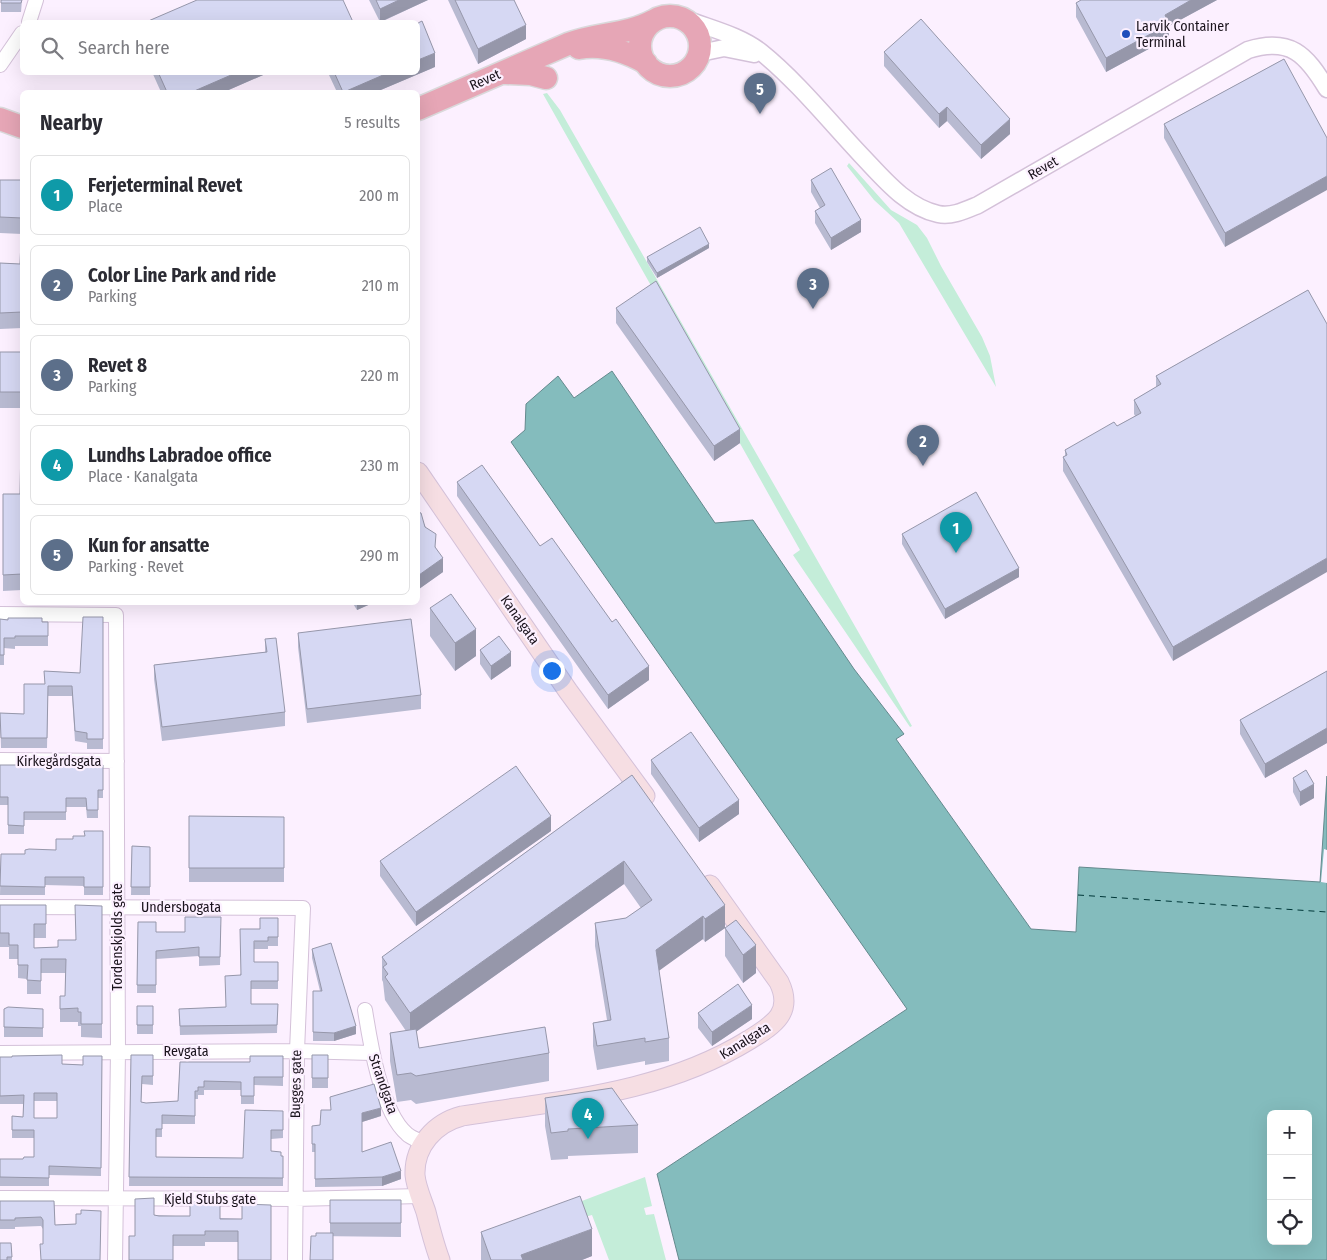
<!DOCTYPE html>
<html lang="en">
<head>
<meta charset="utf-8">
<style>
	:root { --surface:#fff; --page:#f2f2f3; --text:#2b2b33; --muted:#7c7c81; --line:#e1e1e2; --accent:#ea580c }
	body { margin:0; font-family:"Fira Sans Condensed",sans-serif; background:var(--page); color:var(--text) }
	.controls { position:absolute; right:15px; bottom:15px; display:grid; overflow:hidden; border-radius:8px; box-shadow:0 5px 20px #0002 }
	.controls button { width:45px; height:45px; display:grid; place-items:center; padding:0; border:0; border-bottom:1px solid var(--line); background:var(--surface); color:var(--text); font:25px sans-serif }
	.you { position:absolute; left:551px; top:670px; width:18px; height:18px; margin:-12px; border:4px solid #fff; border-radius:50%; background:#1a73e8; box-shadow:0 0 0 8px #1a73e833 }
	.badge { display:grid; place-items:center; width:32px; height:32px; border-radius:50%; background:var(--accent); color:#fff; font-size:16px; font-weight:700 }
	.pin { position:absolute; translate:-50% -41px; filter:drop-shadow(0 1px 2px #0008) }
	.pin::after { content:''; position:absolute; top:26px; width:18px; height:15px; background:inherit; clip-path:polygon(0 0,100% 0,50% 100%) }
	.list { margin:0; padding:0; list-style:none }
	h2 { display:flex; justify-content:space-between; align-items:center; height:65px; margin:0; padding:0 20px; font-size:21px }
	h2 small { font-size:16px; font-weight:400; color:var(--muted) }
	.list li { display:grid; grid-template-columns:32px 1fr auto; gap:15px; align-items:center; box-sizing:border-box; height:80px; margin:0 10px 10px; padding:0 10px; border:1px solid var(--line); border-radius:8px }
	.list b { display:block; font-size:19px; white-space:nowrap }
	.list p { margin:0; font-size:16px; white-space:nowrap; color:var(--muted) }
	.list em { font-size:16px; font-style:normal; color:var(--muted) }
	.icon { flex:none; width:28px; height:28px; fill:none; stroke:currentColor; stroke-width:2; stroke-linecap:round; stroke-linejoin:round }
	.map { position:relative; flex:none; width:1327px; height:1260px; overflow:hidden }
	.search { position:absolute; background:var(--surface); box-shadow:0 5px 20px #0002; left:20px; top:20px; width:400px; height:55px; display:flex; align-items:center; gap:12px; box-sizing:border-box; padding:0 18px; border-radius:8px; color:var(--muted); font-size:19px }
	.panel { position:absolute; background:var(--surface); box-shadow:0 5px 20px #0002; left:20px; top:90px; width:400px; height:515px; border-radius:8px }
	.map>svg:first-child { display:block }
	.green { fill:#c4edd9 }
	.water { fill:#84bcbd; stroke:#64898d; fill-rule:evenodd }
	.pier { fill:#fcf0ff }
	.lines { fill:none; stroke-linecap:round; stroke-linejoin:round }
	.ferry { stroke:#003738; stroke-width:1; stroke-dasharray:6 5; stroke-linecap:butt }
	.minor-casing { stroke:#d4c1d9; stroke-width:16 }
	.tertiary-casing { stroke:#d4c1d9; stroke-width:19 }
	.secondary-casing { stroke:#d4c1d9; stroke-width:21 }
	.trunk-casing { stroke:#dad9db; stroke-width:25 }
	.minor { stroke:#fff; stroke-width:14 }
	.tertiary { stroke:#fff; stroke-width:16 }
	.secondary { stroke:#f6dee3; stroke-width:19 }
	.trunk { stroke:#e6a6b6; stroke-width:22 }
	.wall { fill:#b8bad1; fill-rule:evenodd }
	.shaded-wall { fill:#9697aa }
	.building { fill:#d6d8f3; stroke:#9697aa; fill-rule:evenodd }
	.poi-dot { fill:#204ebb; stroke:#fcf0ff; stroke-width:2 }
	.labels { text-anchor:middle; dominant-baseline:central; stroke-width:4.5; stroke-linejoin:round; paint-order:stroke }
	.poi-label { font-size:14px; fill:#1a131c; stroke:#fcf0ff; text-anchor:start }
	.street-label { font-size:14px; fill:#1a131c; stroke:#fcf0ff }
</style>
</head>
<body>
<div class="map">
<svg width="1327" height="1260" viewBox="0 0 1327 1260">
	<rect width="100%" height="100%" fill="#fcf0ff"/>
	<path class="green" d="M547,93L560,110L912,726L910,727L793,555L800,550L543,94Z
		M849,163L891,210L917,225L927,238L941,266L982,337L990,356L996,387L899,223L874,200L847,166Z
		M645,1177L652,1206L644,1208L646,1215L654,1214L666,1260H609L592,1215L581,1218L574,1204Z"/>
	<path class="water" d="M612,371L715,523L753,520L854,669L904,734L896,739L1031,929L1076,932L1079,867L1320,882L1327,776V1260H679L657,1174L907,1009L511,442L525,430L526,404L558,376L574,398ZM1271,1114H1308V1241H1271Z"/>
	<path class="pier" d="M1324,849L1327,850V883L1321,882Z"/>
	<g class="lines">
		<path class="ferry" d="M1078,895L1327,912"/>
		<g class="minor-casing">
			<path id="minor" d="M29,22L36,0
				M0,65L22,33
				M0,614L116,615L118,1051L115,1260
				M0,760L117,761
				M0,907L303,908L297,1051L295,1260
				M365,1010C370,1042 381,1112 407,1134C411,1138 418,1140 424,1143
				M0,1053L297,1051L372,1053
				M0,1198L294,1199L421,1196"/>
		</g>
		<g class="tertiary-casing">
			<path id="tertiary" d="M681,17C707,28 738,34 761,52C796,80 830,122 861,155C883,178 906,207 938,214C952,217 966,210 978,205L1248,50C1290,37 1306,54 1327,89
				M700,53L724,48L754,54"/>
		</g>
		<g class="secondary-casing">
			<path id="secondary" d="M418,472L568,691L645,796
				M440,1260C434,1244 430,1228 426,1212C422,1200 416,1187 415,1175C414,1146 435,1123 462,1116C561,1100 661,1094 749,1040C773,1025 794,1013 779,982L710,885"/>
		</g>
		<g class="trunk-casing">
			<path id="trunk" d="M640 46a30 30 0 1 1 60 0a30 30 0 1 1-60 0Z
				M579,48C602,44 625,51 646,63
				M506,73L531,74L546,78
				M418,109L568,44C596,33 627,35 653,21
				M0,119L22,127"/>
		</g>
		<use href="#minor" class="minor"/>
		<use href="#tertiary" class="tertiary"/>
		<use href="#secondary" class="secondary"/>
		<use href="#trunk" class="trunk"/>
	</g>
	<path class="wall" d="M1,0H22L21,12H1Z
		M369,0H428L381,22H380Z
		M448,0H514L526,39L478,64Z
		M1081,0H1217L1169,26V38L1106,72L1076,17V3Z
		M884,52L1010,134L981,159L947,121L939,128L884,66Z
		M1284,59L1225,247L1164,138V124Z
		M435,67L376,92H337L329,75V72H418Z
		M152,72H270L224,92H161Z
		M0,180H22V328L0,329V263L20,264L22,234L0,233Z
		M811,180L861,232L831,250L815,223V211L820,208L811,192Z
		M709,248L657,278L647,262V257Z
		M1308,290L1173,661L1063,471V457L1065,456V450L1117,426L1135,416L1134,414V400L1156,387V376Z
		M616,308L740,443L714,461L616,323Z
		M0,352H22V590L3,591V494H20L22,408H0Z
		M457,482L540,546L649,680L608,709L457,496Z
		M418,512L436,548L443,572L419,589L418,587Z
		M902,534L1019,577L945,619L902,544Z
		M352,602H375L357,610Z
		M430,608L476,656L455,671L430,636Z
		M103,617V749H87V743L75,741L72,696H48L47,748H1L0,713L24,714L45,684L44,671L80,673Z
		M0,619L48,622V646H15V649L4,648V665H0Z
		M298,633L421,695V709L307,723L298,647Z
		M265,639L285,712V726L162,741L154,679V665L265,652Z
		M480,650L511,666L491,680L480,664Z
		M1327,671V743L1265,778L1240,734V720Z
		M651,760L739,814L699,842L651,774Z
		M0,765H103V798H98V818H87L86,807H66V820H24V834H8V805H0Z
		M632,775L725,928L756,973L743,983L725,956V928L705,942L703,939L659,970L669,1038V1061L645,1065V1061L597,1070L593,1046V1023L607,1020L595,946V923L626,918L641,908L624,884L416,1032L419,1048L549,1053V1081L416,1104L411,1100L397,1102L390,1061V1033L406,1031L385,1000L383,982L382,980V957Z
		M1293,778L1314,798L1300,806L1293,792Z
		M189,816L284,817V882H189Z
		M103,831V895H84V886L45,885V895H0L1,854H25L56,850L73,839Z
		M551,831L416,926L380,876V861Z
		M132,846L150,847V895H131Z
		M0,905H46V938H34V948L58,947L75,940L102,906V1038L81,1037V1026H78V1022H60V996H65L66,973H41V994H27V979L18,978V959H9V947H0Z
		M278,918V946H268V949H254V962H278V989H251V1004H278L277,1033L180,1035L179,1009L226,1007L240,975L260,929Z
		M138,922L156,932H185L221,925L220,965L199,966V956L156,959V993H137Z
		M312,949L356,1034L334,1041H313V991H320L312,958Z
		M137,1006H153V1034H137Z
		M4,1009H43V1037H4Z
		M698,1013L752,1019L712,1046L698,1028Z
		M131,1055H153V1085L142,1084L141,1102L146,1103L178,1101L180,1062H250L283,1056V1086L254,1085V1104H241V1090H204V1095H198V1099H195V1124H162V1137H156V1157L243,1158L283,1111V1138L271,1139V1151L281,1156H283V1186H129Z
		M312,1055H328V1088H312Z
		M102,1056L101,1176L49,1175V1186H0V1159H23L34,1157V1138H12V1116L23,1117V1104H0V1057L62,1064L83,1065ZM34,1101H57V1118H34Z
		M545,1098L638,1125V1153L568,1156V1159L551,1160L545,1126Z
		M381,1116L362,1122V1152L401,1179L382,1186L315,1187V1152H312V1126L320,1125Z
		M330,1200H401V1237L316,1236L330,1233Z
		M0,1201H54L55,1225L76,1224L81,1214L101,1211L43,1244V1229L41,1226L15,1227V1229H0Z
		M271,1205L238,1242H205V1246H173L135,1236L154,1215L242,1219Z
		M481,1232L592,1256L582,1260H481Z
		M11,1243L12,1260H0Z"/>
	<path class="shaded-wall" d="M399,0H428L380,22V9Z
		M1191,0H1217L1169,26V38L1106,72V58L1165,15Z
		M526,25V39L478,64V49Z
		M435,53V67L376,92H344L390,72H418V60Z
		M238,72H270L224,92H192Z
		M947,107V121L939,128V114Z
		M1010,119V134L981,159V145Z
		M1327,176V190L1225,247V233Z
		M861,220V232L831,250V238Z
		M709,244V248L657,278V273Z
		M740,429V443L714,461V446Z
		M443,558V572L419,589V575Z
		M1327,558V572L1173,661V647Z
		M1019,568V577L945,619V609Z
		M357,602H375L357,610Z
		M476,629V656L455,671V643Z
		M511,652V666L491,680V666Z
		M649,666V680L608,709V695Z
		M1327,728V743L1265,778V764Z
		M1314,784V798L1300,806V792Z
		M739,800V814L699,842V828Z
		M551,816V831L416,926V912Z
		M624,861V884L410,1036V1013Z
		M725,905V928L705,942V919Z
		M703,916V939L656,973V950Z
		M756,945V973L743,983V955Z
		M752,1005V1019L712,1046V1032Z
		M356,1026V1034L334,1041V1033Z
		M381,1108V1116L362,1122V1113Z
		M401,1171V1179L382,1186V1177Z
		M592,1229V1256L582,1260H521V1255Z"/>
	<path class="building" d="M1,0H22L21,3H1Z
		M197,0H343L353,22H146Z
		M376,0H399L380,9Z
		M455,0H514L526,25L478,49Z
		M1081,0H1191L1165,15L1169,24L1106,58L1076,3Z
		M921,19L1010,119L981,145L947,107L939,114L884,52Z
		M422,21L435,53L418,60V23Z
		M1284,59L1327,138V176L1225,233L1164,124Z
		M158,72H238L192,92H167Z
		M334,72H390L344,92H343Z
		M831,168L861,220L831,238L815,211L825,205L811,180Z
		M0,180H22V312L0,313V263L20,264L22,218L0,217Z
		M700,227L709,244L657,273L647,257Z
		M656,281L740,429L714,446L616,308Z
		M1308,290L1327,324V558L1173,647L1063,457L1067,455L1065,450L1114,422L1117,426L1141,413L1134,400L1161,384L1156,376Z
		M0,352H22V574L3,575V494H20L22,392H0Z
		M482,465L540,546L552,538L612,622L616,619L649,666L608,695L457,482Z
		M976,492L1019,568L945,609L902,534Z
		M418,512L421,513L425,527L436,534L435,547L443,558L419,575L418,573Z
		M451,594L476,629L455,643L430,608Z
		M83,617H103V739H87V733L75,731L72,686H48L47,738H1L0,713L24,714V684H45L44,671L80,673Z
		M8,618H42V622H48V636H15V638H4V655H0V619L8,620Z
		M411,619L421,695L307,709L298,633Z
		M499,636L511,652L491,666L480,650Z
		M276,638L285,712L162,727L154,665L267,652L265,639Z
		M1327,671V728L1265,764L1240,720Z
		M691,732L739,800L699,828L651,760Z
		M0,765H103V790H98V810H87L86,798H66V812H24V826L8,825V797H0Z
		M516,766L551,816L416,912L380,861Z
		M1306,770L1314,784L1300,792L1293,778Z
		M632,775L725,905L705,919L703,916L656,950L669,1038L645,1042V1038L597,1046L593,1023L611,1020L595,923L626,918L652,900L624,861L410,1013L385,977L388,974L383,967L387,964L382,957Z
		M189,816L284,817V868H189Z
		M84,831H103V887H84V877H45V887L0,886L1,854H25V850L29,849L56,850V839H73V836H85Z
		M132,846L150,847V887H131Z
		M0,905H46V924H34V948L58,947V940H76L75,905L102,906V1024H81V1012H78V1008L60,1009V996H65L66,959H41V981L27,980L28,965H18V945H9V933H0Z
		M185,917H221L220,957H199V947L156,951V985H137L138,922H156V932H185Z
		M260,918H278V937H268V941H254V962H278V981H251V1004H278L277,1025L180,1026L179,1009L226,1007L225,976L241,975L240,929H260Z
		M736,920L756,945L743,955L725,928Z
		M331,943L356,1026L334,1033L313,1032V991H322L312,949Z
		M738,984L752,1005L712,1032L698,1013Z
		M137,1006H153V1025H137Z
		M8,1007L43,1009V1028L4,1027V1009Z
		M545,1027L549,1053L416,1076L411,1073L397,1075L390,1033L416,1029L419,1048Z
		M62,1055V1064L83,1065V1056H102L101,1168L49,1166V1178L0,1177V1159H23L24,1157H34V1130H12V1116L23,1117L24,1095L0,1096V1057H12V1056ZM34,1093H57V1118H34Z
		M131,1055H153V1076H142L141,1102L146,1103L178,1101L180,1062H250V1056H283V1077H254V1096H241V1082L204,1081V1087H198V1091H195V1116L162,1115V1129H156V1157L243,1158L245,1110L283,1111V1130H271V1151L281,1152V1156H283V1178L129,1177Z
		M312,1055H328V1078H312Z
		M374,1084L381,1108L362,1113V1152L391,1142L401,1171L382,1177L315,1179V1144H312V1126L320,1125L321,1110H331L330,1097Z
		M612,1088L638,1125L568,1129V1131L551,1133L545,1098Z
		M580,1196L592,1229L521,1255L523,1260H491L481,1232Z
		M154,1198V1215L159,1216H190V1202H220V1219H242V1204L271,1205V1260H238V1231H205V1235H173V1260H129V1236H135V1199Z
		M330,1200H401V1223H330Z
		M0,1201H54L55,1225L76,1224V1214H81V1210L101,1211L100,1260H41L40,1244H43V1220L41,1217L15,1218V1220H0Z
		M316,1233H333V1260H310L311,1236H316Z
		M0,1243H11L12,1257H7V1260H0Z"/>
	<circle class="poi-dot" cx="1126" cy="34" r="5"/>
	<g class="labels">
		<g class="poi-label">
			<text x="1136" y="26">Larvik Container<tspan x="1136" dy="16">Terminal</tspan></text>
		</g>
		<g class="street-label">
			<text transform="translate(485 80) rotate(-24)">Revet</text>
			<text transform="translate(1043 168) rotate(-30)">Revet</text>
			<text transform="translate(520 620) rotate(55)">Kanalgata</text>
			<text x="59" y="761">Kirkegårdsgata</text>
			<text x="181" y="907">Undersbogata</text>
			<text transform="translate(117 937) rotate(-90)">Tordenskjolds gate</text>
			<text transform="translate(745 1041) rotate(-32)">Kanalgata</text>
			<text x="186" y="1051">Revgata</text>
			<text transform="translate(296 1084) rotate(-89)">Bugges gate</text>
			<text transform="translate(383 1084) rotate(71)">Strandgata</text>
			<text x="210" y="1199">Kjeld Stubs gate</text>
		</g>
	</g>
</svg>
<div class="controls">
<button>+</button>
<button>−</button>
<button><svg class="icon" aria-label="locate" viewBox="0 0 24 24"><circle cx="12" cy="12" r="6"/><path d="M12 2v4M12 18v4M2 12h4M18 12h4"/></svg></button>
</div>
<div class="you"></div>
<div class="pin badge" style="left:956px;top:553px;background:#0f9aa8">1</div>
<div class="pin badge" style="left:923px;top:466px;background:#5c6f8a">2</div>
<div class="pin badge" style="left:813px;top:309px;background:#5c6f8a">3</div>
<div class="pin badge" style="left:588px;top:1139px;background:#0f9aa8">4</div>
<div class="pin badge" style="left:760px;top:114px;background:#5c6f8a">5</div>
<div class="search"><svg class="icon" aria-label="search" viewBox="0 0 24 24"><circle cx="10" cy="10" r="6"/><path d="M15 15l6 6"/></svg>Search here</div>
<section class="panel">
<h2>Nearby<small>5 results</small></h2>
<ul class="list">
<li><span class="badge" style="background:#0f9aa8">1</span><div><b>Ferjeterminal Revet</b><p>Place</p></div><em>200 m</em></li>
<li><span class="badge" style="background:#5c6f8a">2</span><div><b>Color Line Park and ride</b><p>Parking</p></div><em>210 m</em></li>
<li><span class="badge" style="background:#5c6f8a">3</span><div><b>Revet 8</b><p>Parking</p></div><em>220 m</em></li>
<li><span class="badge" style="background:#0f9aa8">4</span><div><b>Lundhs Labradoe office</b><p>Place · Kanalgata</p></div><em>230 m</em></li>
<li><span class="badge" style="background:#5c6f8a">5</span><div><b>Kun for ansatte</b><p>Parking · Revet</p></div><em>290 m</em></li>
</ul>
</section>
</div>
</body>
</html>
